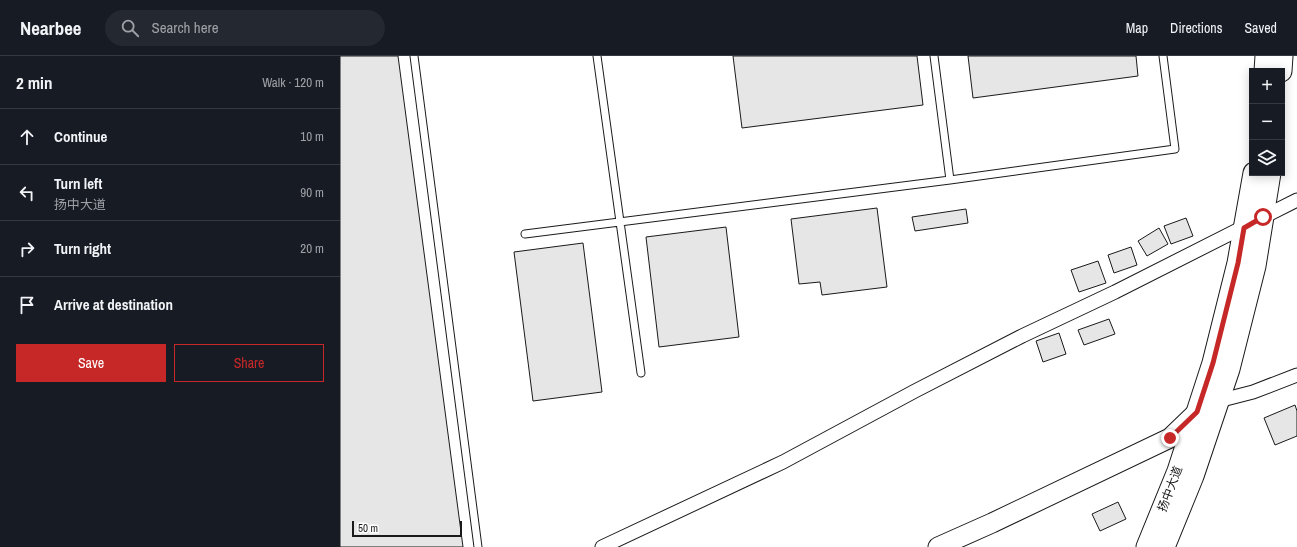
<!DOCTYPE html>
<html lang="en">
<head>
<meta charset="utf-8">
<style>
	:root { --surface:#171b24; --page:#242831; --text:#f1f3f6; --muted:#9ea1a6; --line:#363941; --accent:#c62828 }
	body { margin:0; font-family:"Archivo Narrow","Noto Sans SC",sans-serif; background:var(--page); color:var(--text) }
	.controls { position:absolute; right:12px; top:12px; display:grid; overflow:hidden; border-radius:0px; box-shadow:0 2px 10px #0003 }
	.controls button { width:36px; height:36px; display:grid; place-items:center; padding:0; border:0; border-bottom:1px solid var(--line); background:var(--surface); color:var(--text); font:20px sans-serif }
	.scale { position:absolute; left:12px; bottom:10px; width:110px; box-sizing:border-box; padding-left:4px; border:2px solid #1a1a1a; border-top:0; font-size:11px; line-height:14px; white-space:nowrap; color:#1a1a1a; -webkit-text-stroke:3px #fff; paint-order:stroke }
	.stop { position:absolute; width:12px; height:12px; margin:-9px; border:3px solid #c62828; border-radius:50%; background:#fff }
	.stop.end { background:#c62828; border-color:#fff; box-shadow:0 1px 4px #0008 }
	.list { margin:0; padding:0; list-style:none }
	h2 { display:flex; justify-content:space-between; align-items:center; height:52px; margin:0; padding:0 16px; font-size:17px }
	h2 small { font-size:13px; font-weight:400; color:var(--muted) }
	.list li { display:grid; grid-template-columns:26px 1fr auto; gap:12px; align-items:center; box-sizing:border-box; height:56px; padding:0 16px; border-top:1px solid var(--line) }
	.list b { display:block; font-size:15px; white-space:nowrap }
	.list p { margin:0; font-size:13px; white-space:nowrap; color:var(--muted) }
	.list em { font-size:13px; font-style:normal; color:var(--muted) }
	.actions { display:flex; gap:8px; padding:12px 16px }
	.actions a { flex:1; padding:9px 0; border:1px solid var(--accent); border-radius:0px; text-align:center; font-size:14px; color:var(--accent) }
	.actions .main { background:var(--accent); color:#fff }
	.icon { flex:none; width:22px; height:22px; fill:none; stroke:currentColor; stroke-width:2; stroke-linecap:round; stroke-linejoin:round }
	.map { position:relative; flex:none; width:957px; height:491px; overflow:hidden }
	header { display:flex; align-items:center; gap:24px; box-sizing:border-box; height:56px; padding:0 20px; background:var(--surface); border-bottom:1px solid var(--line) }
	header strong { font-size:19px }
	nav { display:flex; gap:22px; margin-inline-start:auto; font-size:14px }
	.search { width:280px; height:36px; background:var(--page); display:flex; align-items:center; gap:10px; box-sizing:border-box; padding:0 14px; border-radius:22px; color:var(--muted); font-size:15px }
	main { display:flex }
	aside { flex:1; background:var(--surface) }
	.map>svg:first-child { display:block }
	.building { fill:#e6e6e6; stroke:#1a1a1a }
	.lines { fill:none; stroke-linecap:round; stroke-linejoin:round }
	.lane-casing { stroke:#1a1a1a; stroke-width:9 }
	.street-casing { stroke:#1a1a1a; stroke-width:15 }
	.secondary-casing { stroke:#1a1a1a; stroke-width:21 }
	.primary-casing { stroke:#1a1a1a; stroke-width:23 }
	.lane { stroke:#fff; stroke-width:7 }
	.street { stroke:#fff; stroke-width:13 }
	.secondary { stroke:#fff; stroke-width:19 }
	.primary { stroke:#fff; stroke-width:21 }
	.route { stroke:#c62828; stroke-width:5 }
	.labels { text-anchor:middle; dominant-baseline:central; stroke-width:3; stroke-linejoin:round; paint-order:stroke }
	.street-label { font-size:12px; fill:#1a1a1a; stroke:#fff }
</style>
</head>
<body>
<header>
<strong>Nearbee</strong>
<div class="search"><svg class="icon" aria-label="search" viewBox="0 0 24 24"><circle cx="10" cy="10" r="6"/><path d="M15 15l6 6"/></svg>Search here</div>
<nav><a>Map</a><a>Directions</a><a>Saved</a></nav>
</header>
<main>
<aside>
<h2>2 min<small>Walk · 120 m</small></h2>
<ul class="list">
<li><svg class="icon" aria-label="ahead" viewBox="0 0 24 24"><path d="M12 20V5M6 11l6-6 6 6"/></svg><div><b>Continue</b></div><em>10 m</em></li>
<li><svg class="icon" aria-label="left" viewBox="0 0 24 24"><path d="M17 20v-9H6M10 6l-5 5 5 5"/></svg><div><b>Turn left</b><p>扬中大道</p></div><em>90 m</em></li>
<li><svg class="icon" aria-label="right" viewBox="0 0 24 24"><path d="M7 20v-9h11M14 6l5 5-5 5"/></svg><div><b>Turn right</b></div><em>20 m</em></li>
<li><svg class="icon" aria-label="arrive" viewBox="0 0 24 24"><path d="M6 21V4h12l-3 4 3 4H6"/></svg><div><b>Arrive at destination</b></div></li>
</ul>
<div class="actions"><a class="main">Save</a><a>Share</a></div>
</aside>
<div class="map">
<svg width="957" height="491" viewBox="0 0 957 491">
	<rect width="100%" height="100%" fill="#fff"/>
	<path class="building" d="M0,0H58L123,491H0Z
		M393,0H577L583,49L402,72Z
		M628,0H796L798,20L633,42Z
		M537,152L547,231L482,239L480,226L459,228L451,163Z
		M626,153L628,167L575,175L572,161Z
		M846,162L853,180L831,188L824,170Z
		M386,171L399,281L319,291L306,181Z
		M819,172L828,188L807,200L798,185Z
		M243,187L262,336L193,345L174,196Z
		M791,191L797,209L774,217L768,199Z
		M758,205L766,227L739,236L731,214Z
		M769,263L775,278L744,289L738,274Z
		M719,277L726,298L703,306L696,285Z
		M955,349L957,355V380L935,389L924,362Z
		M778,446L786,463L760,475L752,458Z"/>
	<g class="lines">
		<g class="lane-casing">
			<path id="lane" d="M74,0L138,491
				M257,0L301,317
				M594,0L610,124
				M185,178L610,124L835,93L823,0"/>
		</g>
		<g class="street-casing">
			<path id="street" d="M878,345L913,336L957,319
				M262,491L443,406L575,335L682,280L775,236L957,144"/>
		</g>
		<g class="secondary-casing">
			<path id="secondary" d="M598,491L652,467L830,382L857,356L861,354"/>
		</g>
		<g class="primary-casing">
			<path id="primary" d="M925,15L926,0
				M941,15L942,0
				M807,491L838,415L873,307L898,207L914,117
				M824,491L853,420L889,313L915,210L930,117"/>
		</g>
		<use href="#lane" class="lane"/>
		<use href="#street" class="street"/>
		<use href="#secondary" class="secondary"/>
		<use href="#primary" class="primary"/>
	</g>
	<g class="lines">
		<path class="route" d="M830,382L857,356L873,307L898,207L904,172L923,161"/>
	</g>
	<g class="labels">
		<g class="street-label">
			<text transform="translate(830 433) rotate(-69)">扬中大道</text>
		</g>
	</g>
</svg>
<div class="controls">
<button>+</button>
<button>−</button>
<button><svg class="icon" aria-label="layers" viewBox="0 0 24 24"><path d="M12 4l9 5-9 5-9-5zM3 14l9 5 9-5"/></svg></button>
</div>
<div class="scale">50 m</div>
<div class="stop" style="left:923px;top:161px"></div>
<div class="stop end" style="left:830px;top:382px"></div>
</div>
</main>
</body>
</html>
